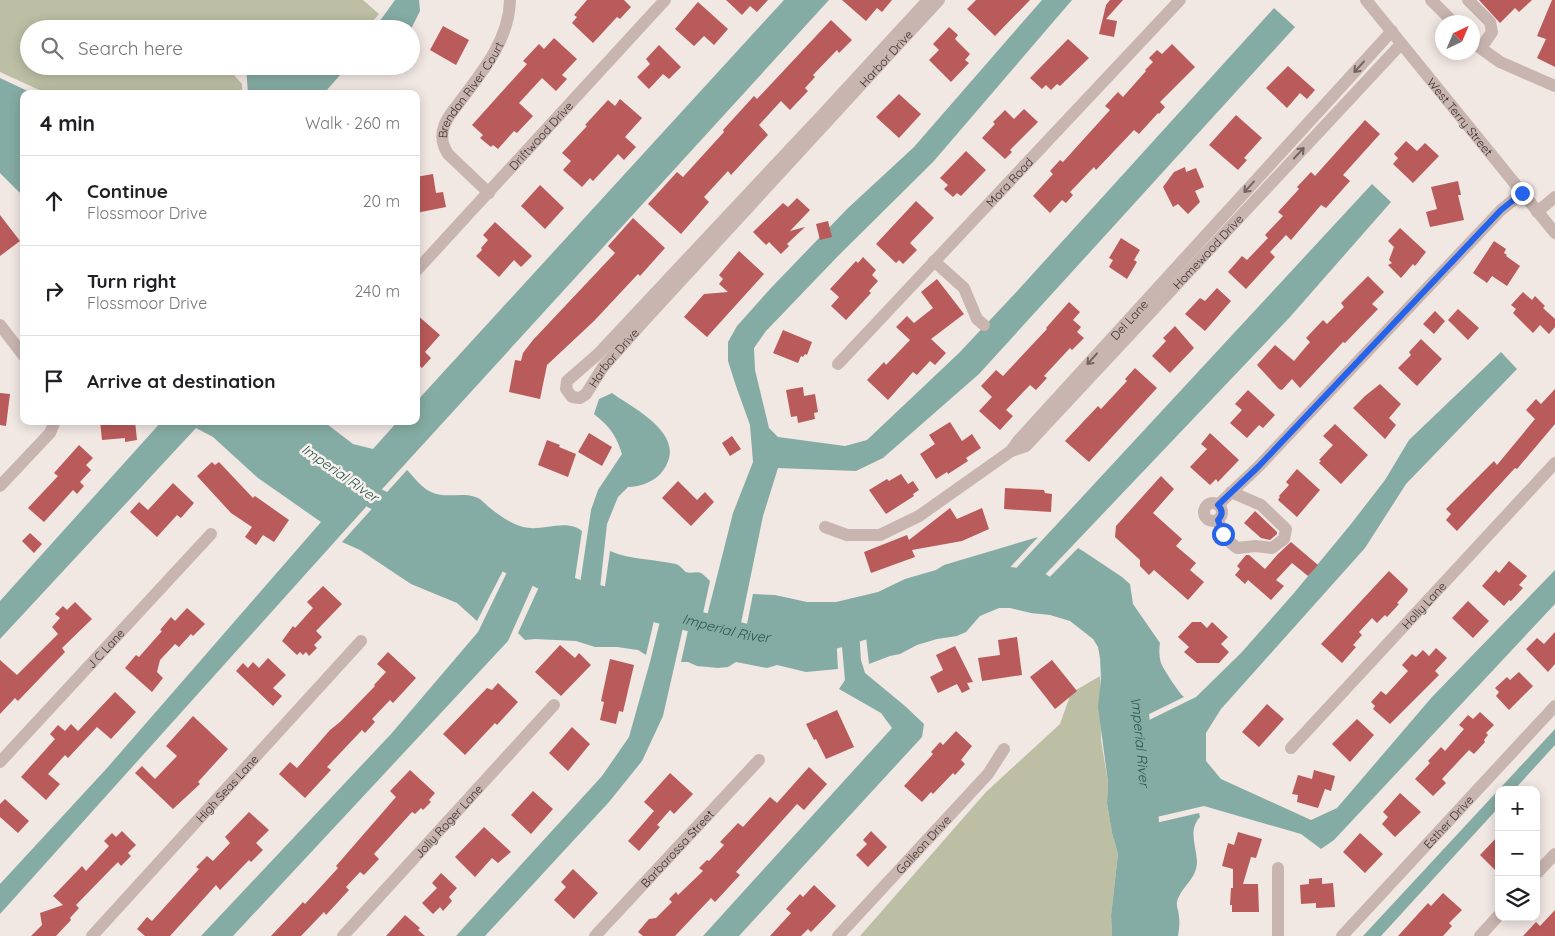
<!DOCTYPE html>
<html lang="en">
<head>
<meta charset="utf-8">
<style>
	:root { --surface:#fff; --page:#f2f2f2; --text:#202124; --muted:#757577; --line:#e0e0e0 }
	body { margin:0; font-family:Quicksand,sans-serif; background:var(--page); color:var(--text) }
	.controls { position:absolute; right:15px; bottom:15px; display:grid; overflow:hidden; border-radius:10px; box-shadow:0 2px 12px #0003 }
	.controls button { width:45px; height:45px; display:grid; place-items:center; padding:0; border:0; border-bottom:1px solid var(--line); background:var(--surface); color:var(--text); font:25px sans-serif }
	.compass { position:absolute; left:1435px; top:15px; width:45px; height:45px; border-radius:50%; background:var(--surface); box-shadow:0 2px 12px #0003; rotate:44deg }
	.stop { position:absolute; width:15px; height:15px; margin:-11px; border:4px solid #2563eb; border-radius:50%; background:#fff }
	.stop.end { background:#2563eb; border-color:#fff; box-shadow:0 1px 5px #0008 }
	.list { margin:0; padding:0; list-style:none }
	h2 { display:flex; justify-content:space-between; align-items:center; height:65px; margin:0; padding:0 20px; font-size:21px }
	h2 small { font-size:16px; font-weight:400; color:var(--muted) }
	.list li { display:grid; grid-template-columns:32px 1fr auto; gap:15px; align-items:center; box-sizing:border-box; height:90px; padding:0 20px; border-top:1px solid var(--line) }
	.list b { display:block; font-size:19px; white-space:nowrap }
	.list p { margin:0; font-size:16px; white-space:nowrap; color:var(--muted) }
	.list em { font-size:16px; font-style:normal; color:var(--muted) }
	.icon { flex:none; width:28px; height:28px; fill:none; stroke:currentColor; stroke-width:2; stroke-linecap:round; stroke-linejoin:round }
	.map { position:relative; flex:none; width:1555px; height:936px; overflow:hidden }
	.search { position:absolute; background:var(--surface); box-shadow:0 2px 12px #0003; left:20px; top:20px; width:400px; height:55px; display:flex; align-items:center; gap:12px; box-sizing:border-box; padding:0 18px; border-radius:28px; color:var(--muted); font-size:19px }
	.panel { position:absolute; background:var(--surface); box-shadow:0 2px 12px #0003; left:20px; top:90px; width:400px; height:335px; border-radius:10px }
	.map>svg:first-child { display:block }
	.green { fill:#bcbfa4 }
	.water { fill:#85aca4 }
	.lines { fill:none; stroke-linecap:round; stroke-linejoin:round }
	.river { stroke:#85aca4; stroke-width:22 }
	.building { fill:#b95b5a }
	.path { stroke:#b49f9a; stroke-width:2.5; stroke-dasharray:2.5 2.5; stroke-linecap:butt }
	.minor { stroke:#c9b5b0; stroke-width:12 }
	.oneway { stroke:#736461 }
	.route { stroke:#2563eb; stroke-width:6 }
	.labels { text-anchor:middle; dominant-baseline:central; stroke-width:5; stroke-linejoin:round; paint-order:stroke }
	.street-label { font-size:12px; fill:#392e2d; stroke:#f9f2ef }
	.water-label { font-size:14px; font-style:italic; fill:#26564e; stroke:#f9f2ef }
</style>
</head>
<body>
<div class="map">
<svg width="1555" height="936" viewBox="0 0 1555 936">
	<rect width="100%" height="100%" fill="#f1e7e3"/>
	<path class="green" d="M0,0H363L379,14L366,29H29V66H235L232,73L242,84V94H48L0,72Z
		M1100,676L1101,740L1108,782L1107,803L1112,833L1118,854L1111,915L1112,936H860L986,792L1060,724L1071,693Z"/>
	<path class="water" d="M395,0H419L420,11L411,29H374Z
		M784,0H829L374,498L0,914V884L107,768L321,522L258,478L213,437L196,428L0,639V601L162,421H323L353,444L373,449L398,421H416V402Z
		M1042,0H1072L933,162L839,255L766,331L754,348L755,370L769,428L778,437L845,446L867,440L959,353L1020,288L1274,8L1295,27L979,374L883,458L856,471L778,468L763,516L739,633L705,624L733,513L753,462L750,425L736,386L728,361V342L737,326L770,289L847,209L914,147Z
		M246,66H371L341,74L326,91V94H248Z
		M0,78L34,94H24V197L0,173Z
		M1372,184L1391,202L1290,317L1038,582L1008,577Z
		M1501,352L1517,369L1406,484L1365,548L1221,709L1206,733V761L1221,779L1311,820L1337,808L1432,697L1555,570V604L1334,840L1321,849L1301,834L1204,806L1148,819L1139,725L1196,697L1241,653L1294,593L1351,524L1385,480L1409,440Z
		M612,393C636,410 690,436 662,472C655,481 640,487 628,487L618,497L607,524L599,597L579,591L591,510L598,490L622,454C616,435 610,427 594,414L599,399Z
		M407,470C414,477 420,486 429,491C445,500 462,491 478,498C482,500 485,504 490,508C499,515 511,524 523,527C542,532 566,518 582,531L573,591C576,599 596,604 603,600L610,551C631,560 654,559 676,564C681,566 682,569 686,572C690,574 697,571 701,573C704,575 708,579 710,581L700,627L704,630L737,639L742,637L745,634L753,594L775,595L807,602H836L878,592L905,579L936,570L944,565L1038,537L1004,574L1002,579L1006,583L1037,588L1040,587L1078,548L1083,551L1122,577L1130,584L1133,604L1160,643C1159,649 1159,657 1161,663C1164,670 1179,693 1184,697L1137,720L1133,724L1143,823L1147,825L1199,813L1200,817C1188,830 1196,845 1197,861C1197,880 1181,886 1177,902C1176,907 1179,911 1179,917C1180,923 1179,930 1178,936H1112L1111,915L1118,854L1112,833L1107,803L1108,782L1098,707L1101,678L1100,658L1098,647L1093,639L1070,621L1050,615L1031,613L1010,608H999L980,616L966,632L957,636L937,639L917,645L900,654L890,656L869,664L865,628L862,625C854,625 843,628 836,634L838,669L806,672L777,665L767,668L736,662L728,667L718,668L697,666L688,662H681L691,617L687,614L663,607L659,608L656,612L646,655L638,650L617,647H595L576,641L535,639L525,640L518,633L543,578V575L540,571L514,558L509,559L477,621L457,603L411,584L360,550L342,542Z
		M511,564L537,576L508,641L233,936H201L391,734L478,632Z
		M662,613L685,619L663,716L642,761L609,802L485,936H456L602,776L629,737L650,662Z
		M859,630L861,660L865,673L905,706L924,724L922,737L739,936H703L892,728L881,713L839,689L845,680L841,636Z
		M1555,729V745L1514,790H1499V807L1381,936H1363Z"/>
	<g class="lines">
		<g class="river">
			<path d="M349,480L374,498L407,514"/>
			<path id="s1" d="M479,548L546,580L579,591L746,635L775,638"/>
			<path d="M974,582L997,576L1038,582L1067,602"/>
			<path d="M807,641L821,642L879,624L892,616"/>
			<path id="s2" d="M1130,689L1137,703L1151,855"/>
		</g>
	</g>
	<path class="building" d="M587,0H624L631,7L620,19L617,17L593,43L572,23L577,17L574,15Z
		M726,0H768L757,12L750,6L742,15Z
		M842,0H892L882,12L877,8L866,21Z
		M976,0H1030L995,36L967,9Z
		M1110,0H1123L1106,19L1117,21L1114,37L1099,34L1106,5Z
		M1479,0H1532L1519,12L1515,8L1500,23Z
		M1552,0H1555V67L1537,58L1546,39L1537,36Z
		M698,2L728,29L714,45L704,36L694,46L675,29Z
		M831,20L852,40L839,53L837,50L813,75L815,77L805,88L808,91L790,110L781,101L759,125L768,135L731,175L728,171L704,197L709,202L681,234L648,204L677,172L683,177L724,132L723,130L754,96L757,99Z
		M443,26L469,40L456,65L430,50Z
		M949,27L958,35L955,39L970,54L965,60L969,63L951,82L929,60L939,50L933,44Z
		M554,38L577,59L562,75L567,79L556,91L542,78L519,103L533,116L517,133L514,131L498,149L493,145L491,147L480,138L483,135L472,125L527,64L523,61L539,44L544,49Z
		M1068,39L1089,58L1060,86L1057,84L1051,90L1046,85L1042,89L1030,78Z
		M1172,44L1195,67L1160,102L1165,107L1159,114L1158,113L1139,134L1134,130L1096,170L1094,167L1070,192L1073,195L1066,203L1062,200L1050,213L1033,196L1053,174L1050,171L1060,160L1063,162L1110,110L1105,106L1118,92L1123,97L1146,71L1145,70L1153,62L1149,58L1157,50L1162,54Z
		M659,45L681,67L669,79L663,74L649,89L637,77L650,64L646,59Z
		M1288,66L1315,90L1307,99L1300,93L1287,108L1266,88Z
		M899,94L921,114L899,138L876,117Z
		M620,99L642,118L625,137L636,147L624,160L618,154L593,181L590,178L582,187L563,170L571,161L562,153L587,126L585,125L608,100L615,106Z
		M1024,109L1038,122L1010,150L1012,152L1005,159L982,138L995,124L993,122L1005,110L1014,119Z
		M1236,115L1262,138L1244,158L1247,160L1238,170L1209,145Z
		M1365,120L1380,134L1343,175L1350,181L1326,208L1321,205L1291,240L1286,235L1270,252L1275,257L1246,289L1228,272L1242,256L1247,260L1268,238L1265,235L1283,216L1278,212L1299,189L1297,187L1311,172L1315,176Z
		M1406,141L1417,151L1425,143L1439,156L1413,183L1393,164L1398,158L1394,154Z
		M966,151L986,170L961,196L957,193L953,197L944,189L948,185L940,178Z
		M1185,167L1186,172L1196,168L1204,187L1195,191L1200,202L1188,214L1178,204L1173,207L1163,187L1174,172Z
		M433,174L436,193L443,192L446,207L416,213V177Z
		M1458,181L1461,195H1458L1464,220L1430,227L1426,212L1437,209L1431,187Z
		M540,185L564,208L545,229L521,206Z
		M797,198L810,210L790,231L805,227L787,244L789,246L781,254L769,242L766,245L753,232L783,203L788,207Z
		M916,201L934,218L910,243L917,250L903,264L899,260L896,263L876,244Z
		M0,215L20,241L0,256Z
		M633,218L665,248L640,276L638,274L594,321L547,365L540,399L509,392L515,360L521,361L523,353L533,340L615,253L608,246Z
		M828,221L832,237L820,240L816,224Z
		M495,222L532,256L521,267L514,260L499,277L476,256L482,250L481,248L488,240L483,235Z
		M1400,228L1426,252L1415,266L1413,264L1401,278L1388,265L1392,263L1389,260L1394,247L1388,241Z
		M1121,238L1140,250L1134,260L1137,262L1127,279L1109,267L1113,260L1109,258Z
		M1494,241L1506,249L1504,253L1507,255L1506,256L1520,266L1507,286L1492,276L1487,283L1473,273Z
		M739,251L764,274L707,337L684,317L704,294L728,292L719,284L723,279L719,275Z
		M863,257L876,270L872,275L878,281L869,291L871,293L846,320L831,306L839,297L830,289L856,261L858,263Z
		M1368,276L1384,292L1372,304L1378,309L1345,343L1343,342L1300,388L1292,379L1282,390L1279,389L1257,365L1275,345L1294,361L1310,342L1306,338L1323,320L1327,324L1344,307L1341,303Z
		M937,279L964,314L931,339L946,353L935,365L930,361L917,375L913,372L888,400L867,380L884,362L886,365L910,340L896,327L907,316L914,323L933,308L921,292Z
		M1217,288L1231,301L1205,331L1185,314L1200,298L1205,301Z
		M1523,292L1532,300L1535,296L1545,306L1543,308L1555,319V327L1549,334L1540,325L1533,333L1513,313L1516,309L1511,305Z
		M1069,302L1080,312L1073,320L1081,327L1077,332L1084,338L1072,350L1070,348L1044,376L1047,378L1036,390L1030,385L1006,410L1013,416L1000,430L979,411L992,397L981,386L996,370L1003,376L1047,329L1046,328Z
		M1458,309L1479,328L1468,340L1448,320Z
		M1435,311L1445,321L1434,334L1423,324Z
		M416,314L440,335L425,352L431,358L422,368L416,363Z
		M1175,326L1194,348L1170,373L1152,356L1166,341L1163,338Z
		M783,330L812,342L807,355L805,354L803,357L801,356L798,363L773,353Z
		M1421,339L1442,359L1417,386L1398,368L1411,355L1409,352Z
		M1135,368L1157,388L1089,462L1065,441L1098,406L1101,409L1127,381L1125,379Z
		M1380,384L1401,404L1389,418L1396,425L1385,439L1353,408L1365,396Z
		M803,387L804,396L815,394L818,412L814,413L815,419L798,423L797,416L791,417L786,390Z
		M1555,389V424L1517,469L1515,468L1457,531L1446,520L1451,514L1446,509L1494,461L1497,465L1535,419L1526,410L1536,399L1541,404Z
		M1248,390L1275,415L1263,428L1259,425L1247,438L1230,423L1242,410L1235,404Z
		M0,393L10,394L6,426L0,425Z
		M100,421H135L137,440L125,442V438L102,440Z
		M950,422L962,441L972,434L981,448L966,458L968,461L948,474L947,472L936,479L920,454L935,444L929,435Z
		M1335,424L1368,455L1341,484L1319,463L1321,461L1319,460L1333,445L1323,436Z
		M589,433L612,447L602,466L578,452Z
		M1210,433L1239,460L1218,482L1216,479L1210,485L1190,467L1207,449L1201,444Z
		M732,436L741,449L730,456L722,443Z
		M547,440L560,445L559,447L576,454L568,477L538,465Z
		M79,445L93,458L86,465L91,470L80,482L84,486L77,494L73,490L44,522L28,508L58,476L54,473Z
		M212,462L215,465L219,462L253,498L255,496L289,520L274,542L263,535L256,545L245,537L252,527L231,513L197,476Z
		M1297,469L1320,490L1297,517L1278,500L1280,497L1279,496L1289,485L1286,482Z
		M901,474L908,484L913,481L919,490L913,494L914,496L886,514L869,490L887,479L889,481Z
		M1161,476L1174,489L1153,513L1182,539L1176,546L1196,563L1190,570L1204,582L1188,600L1154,570L1149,575L1140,566V560L1115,537L1116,526Z
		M678,481L697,500L705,492L714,502L691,526L662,498Z
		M173,483L194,503L181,518L177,515L157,537L130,512L139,502L148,510Z
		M1005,488L1044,490L1045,493L1052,494L1051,512L1004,509Z
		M950,508L957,519L982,508L989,529L962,541L912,550L915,557L871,573L864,552L907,535L909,540Z
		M1255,511L1277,532V534L1270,540L1261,538L1244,523Z
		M30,533L42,544L34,553L22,541Z
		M1291,542L1318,565L1308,576L1292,563L1276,580L1284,586L1271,600L1248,580L1245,584L1235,575L1240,569L1237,566L1246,555H1249L1265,569L1278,554Z
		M1509,561L1527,576L1519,585L1523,588L1511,601L1509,600L1504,606L1482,586L1496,570L1499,573Z
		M1389,571L1408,589L1407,592L1397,603L1399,604L1387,617L1385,615L1377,623L1372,618L1359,632L1362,635L1353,645L1356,647L1342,663L1321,644Z
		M323,586L342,604L316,631L322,637L314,645L317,648L309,656L306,652L303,655L300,652L297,655L282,641L293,626L295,628L313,608L307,602Z
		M1468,601L1489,621L1473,638L1452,618Z
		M75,602L92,619L62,648L65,652L18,701L15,698L0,714V660L17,675L58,634L52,627L60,618L55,614L63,606L67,610Z
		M187,608L205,624L193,636L191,634L179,647L175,644L160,660L157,672L163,678L152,692L125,668L136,655L139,657L162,631L160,630L171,617L175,621Z
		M1192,622H1201L1207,628L1212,622L1228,637L1221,644L1229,652L1219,663H1197L1184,652L1189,647L1178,637Z
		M1555,632V664L1548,672L1526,649L1537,638L1544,644Z
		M1017,637L1022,675L982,681L978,658L1000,655L998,640Z
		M560,645L575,658L579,653L591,665L561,696L535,672Z
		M955,646L973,682L967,683L970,689L962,693L957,684L938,693L930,677L943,670L936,655Z
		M1436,648L1447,658L1435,671L1439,675L1390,724L1373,709L1375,706L1371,702L1381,691L1386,695L1408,671L1402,665L1412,654L1416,657L1423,650L1429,656Z
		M388,652L416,678L393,703L390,700L372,719L375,722L365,733L362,730L327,767L331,770L305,798L279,774L290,762L297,768L330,730L340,722L375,686L374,685L386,672L377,664Z
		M268,658L286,675L273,688L282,696L273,706L236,671L243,663L248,668L253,662L259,668Z
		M610,659L634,665L623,712L619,711L616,724L600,720L604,702L601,701Z
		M1052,660L1077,691L1055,709L1030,677Z
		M1519,672L1533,686L1509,710L1496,696L1499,692L1495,688L1507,677L1510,680Z
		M498,683L518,702L497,725L495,723L465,755L443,734L487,688L492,690Z
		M115,692L136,712L111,739L97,727L68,758L65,755L48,774L60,784L46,800L21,777L55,739L50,734L58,725L65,731L71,724L78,731Z
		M1267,704L1284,719L1259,747L1242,732Z
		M837,710L854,747L826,759L816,739L814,740L806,724Z
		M1480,712L1494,725L1486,733L1488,735L1484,740L1485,742L1474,754L1469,750L1442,779L1446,783L1433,796L1415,779L1430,763L1428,761L1441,747L1445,751L1464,729L1459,725L1468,715L1473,719Z
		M193,716L228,749L198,782L200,784L173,809L135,773L142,766L155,779L177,756L166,746Z
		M1357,719L1374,735L1350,762L1332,744Z
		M572,727L590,744L568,771L549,753Z
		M956,731L972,746L961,760L965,764L955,775L953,773L933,794L931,792L922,802L904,786L933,754L931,752L940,742L943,745Z
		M809,767L827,784L804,810L797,804L736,872L740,875L715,902L711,898L675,936H643L638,932L649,919L656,918L672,902L669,899L676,892L678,895L703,871L699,868L707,860L709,861L724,845L720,842L738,823L743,827L770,797L777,803Z
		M410,770L435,793L429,800L431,802L423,810L421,808L415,814L412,812L374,854L379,859L364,875L360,872L346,887L349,890L326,915L324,912L301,936H271L303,902L305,904L338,868L336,866L396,797L390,791Z
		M1314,770L1335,776L1331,791L1325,789L1318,808L1297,802L1298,795L1292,794L1298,775L1312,779Z
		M670,773L693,794L674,814L670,810L657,825L660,827L639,851L628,841L654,811L644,802Z
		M533,791L553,809L531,834L511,815Z
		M1400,793L1421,812L1395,837L1382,824L1388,817L1383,812Z
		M5,799L29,821L18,833L0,817V804Z
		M249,812L269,830L256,843L263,850L251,862L249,860L220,890L216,885L170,936H145L137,929L147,917L152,921L199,869L196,867L207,856L213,861L230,843L225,837Z
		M484,827L511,852L498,863L492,858L475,877L455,857Z
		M122,831L136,845L128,853L131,856L121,866L118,862L113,867L76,905L79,908L70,918L71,920L56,936H31L42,925L40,913L63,905L53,896L60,889L82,866L86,871L109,846L104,841L112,833L116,837Z
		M871,831L887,847L868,867L856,855L867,844L863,840Z
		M1238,832L1262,839L1256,858L1251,857L1243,884H1258L1259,912H1232V905H1230L1231,888H1233V869L1222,866L1228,843L1234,845Z
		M1360,833L1383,854L1365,873L1343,852Z
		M1499,835V874L1480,855Z
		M573,869L598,893L574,919L554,900L566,887L561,882Z
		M441,873L457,888L449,897L452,901L443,911L440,907L433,914L422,903L437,888L432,883Z
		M1322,878V884L1333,883L1335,907L1316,908V903L1301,904L1300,885L1309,884V879Z
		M814,885L836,906L811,932L808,929L801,936H770L791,913L786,909L800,894L803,897Z
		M1443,893L1462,910L1449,923L1452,926L1443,936H1398L1428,903L1431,906Z
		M1555,910V936H1523L1536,922L1540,926Z
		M405,915L420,928L418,930L425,936H386Z"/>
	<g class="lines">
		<path class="path" d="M22,204L24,202"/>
		<g class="minor">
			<path id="s3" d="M928,0L824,113L598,354L567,381L566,389L572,397L580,398L586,394L603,367L642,323L939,0"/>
			<path id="s4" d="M1366,0L1555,233"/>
			<path d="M1431,0L1453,22"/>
			<path d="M1468,0L1490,22L1492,32L1481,48"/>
			<path d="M1472,42L1500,62L1555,86"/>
			<path id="s5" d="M489,193L448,154C439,140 441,128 450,115C475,80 509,45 510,0"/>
			<path d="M1537,212L1555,197"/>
			<path d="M934,261L964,288L977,319L984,325"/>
			<path id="s6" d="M416,271L665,0"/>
			<path d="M0,325L24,356"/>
			<path id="s7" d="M838,364L1180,0"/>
			<path id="s8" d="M1011,451L1026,446L1401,44"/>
			<path d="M0,486L50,433L55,421"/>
			<circle cx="1213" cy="512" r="9"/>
			<path d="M1218,505L1259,466L1501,210L1522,193"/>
			<path d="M1218,520C1222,532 1226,540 1237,548L1256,546L1272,548L1284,539L1286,529L1261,505L1231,492"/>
			<path id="s9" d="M825,527L847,535H880L919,516L1011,451L1018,441L1392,31"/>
			<path id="s10" d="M1291,748L1555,463"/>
			<path id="s11" d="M0,762L211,534"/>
			<path d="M1536,874L1555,854"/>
			<path id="s12" d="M92,936L361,641"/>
			<path id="s13" d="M343,936L554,705"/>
			<path id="s14" d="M595,936L759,760"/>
			<path id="s15" d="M838,936L988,774L1004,749"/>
			<path d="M1278,936V868"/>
			<path id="s16" d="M1342,936L1555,706"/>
			<path d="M1480,936L1499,915"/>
		</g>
	</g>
	<defs><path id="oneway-shaft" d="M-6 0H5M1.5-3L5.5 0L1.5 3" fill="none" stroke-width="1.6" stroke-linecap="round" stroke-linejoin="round" transform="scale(1.25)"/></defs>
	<g class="oneway">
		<use href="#oneway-shaft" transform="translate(1359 67) rotate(132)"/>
		<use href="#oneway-shaft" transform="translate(1299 153) rotate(-47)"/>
		<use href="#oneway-shaft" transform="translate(1249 187) rotate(132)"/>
		<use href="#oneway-shaft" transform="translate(1092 359) rotate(132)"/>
	</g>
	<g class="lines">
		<path class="route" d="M1223,534L1218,520C1223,515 1223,510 1218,505L1259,466L1501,210L1522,193"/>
	</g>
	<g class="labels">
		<g class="street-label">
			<text stroke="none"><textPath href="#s3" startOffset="1009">Harbor Drive</textPath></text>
			<text stroke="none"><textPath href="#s5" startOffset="130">Brendan River Court</textPath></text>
			<text stroke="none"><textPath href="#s4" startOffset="150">West Terry Street</textPath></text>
			<text stroke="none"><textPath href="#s6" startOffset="184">Driftwood Drive</textPath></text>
			<text stroke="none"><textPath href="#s7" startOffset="250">Mora Road</textPath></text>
			<text stroke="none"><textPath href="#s8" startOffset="282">Homewood Drive</textPath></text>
			<text stroke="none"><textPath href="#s9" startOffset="389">Del Lane</textPath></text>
			<text stroke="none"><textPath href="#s3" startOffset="604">Harbor Drive</textPath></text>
			<text stroke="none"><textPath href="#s10" startOffset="195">Holly Lane</textPath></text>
			<text stroke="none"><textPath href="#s11" startOffset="155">J C Lane</textPath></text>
			<text stroke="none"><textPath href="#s12" startOffset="200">High Seas Lane</textPath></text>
			<text stroke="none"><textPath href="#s13" startOffset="156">Jolly Roger Lane</textPath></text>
			<text stroke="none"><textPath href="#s16" startOffset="156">Esther Drive</textPath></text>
			<text stroke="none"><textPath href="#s15" startOffset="125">Galleon Drive</textPath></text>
			<text stroke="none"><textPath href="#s14" startOffset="120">Barbarossa Street</textPath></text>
		</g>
		<g class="water-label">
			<text transform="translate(340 473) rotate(35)">Imperial River</text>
			<text stroke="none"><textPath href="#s1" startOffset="261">Imperial River</textPath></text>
			<text stroke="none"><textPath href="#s2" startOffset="55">Imperial River</textPath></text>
		</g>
	</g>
</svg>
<div class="controls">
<button>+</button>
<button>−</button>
<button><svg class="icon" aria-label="layers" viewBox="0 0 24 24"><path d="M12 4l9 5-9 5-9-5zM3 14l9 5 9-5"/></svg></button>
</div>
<svg class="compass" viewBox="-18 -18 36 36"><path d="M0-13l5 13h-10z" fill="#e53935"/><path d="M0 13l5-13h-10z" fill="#757577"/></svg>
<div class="stop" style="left:1223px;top:534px"></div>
<div class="stop end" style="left:1522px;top:193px"></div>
<div class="search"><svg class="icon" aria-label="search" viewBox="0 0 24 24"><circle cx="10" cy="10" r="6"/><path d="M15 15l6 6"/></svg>Search here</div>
<section class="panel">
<h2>4 min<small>Walk · 260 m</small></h2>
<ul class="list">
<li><svg class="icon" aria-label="ahead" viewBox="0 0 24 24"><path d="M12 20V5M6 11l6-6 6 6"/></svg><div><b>Continue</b><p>Flossmoor Drive</p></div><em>20 m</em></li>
<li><svg class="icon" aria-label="right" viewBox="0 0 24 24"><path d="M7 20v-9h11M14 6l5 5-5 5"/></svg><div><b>Turn right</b><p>Flossmoor Drive</p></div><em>240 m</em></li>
<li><svg class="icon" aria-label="arrive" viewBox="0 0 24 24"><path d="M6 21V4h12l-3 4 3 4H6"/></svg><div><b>Arrive at destination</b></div></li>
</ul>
</section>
</div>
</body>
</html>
